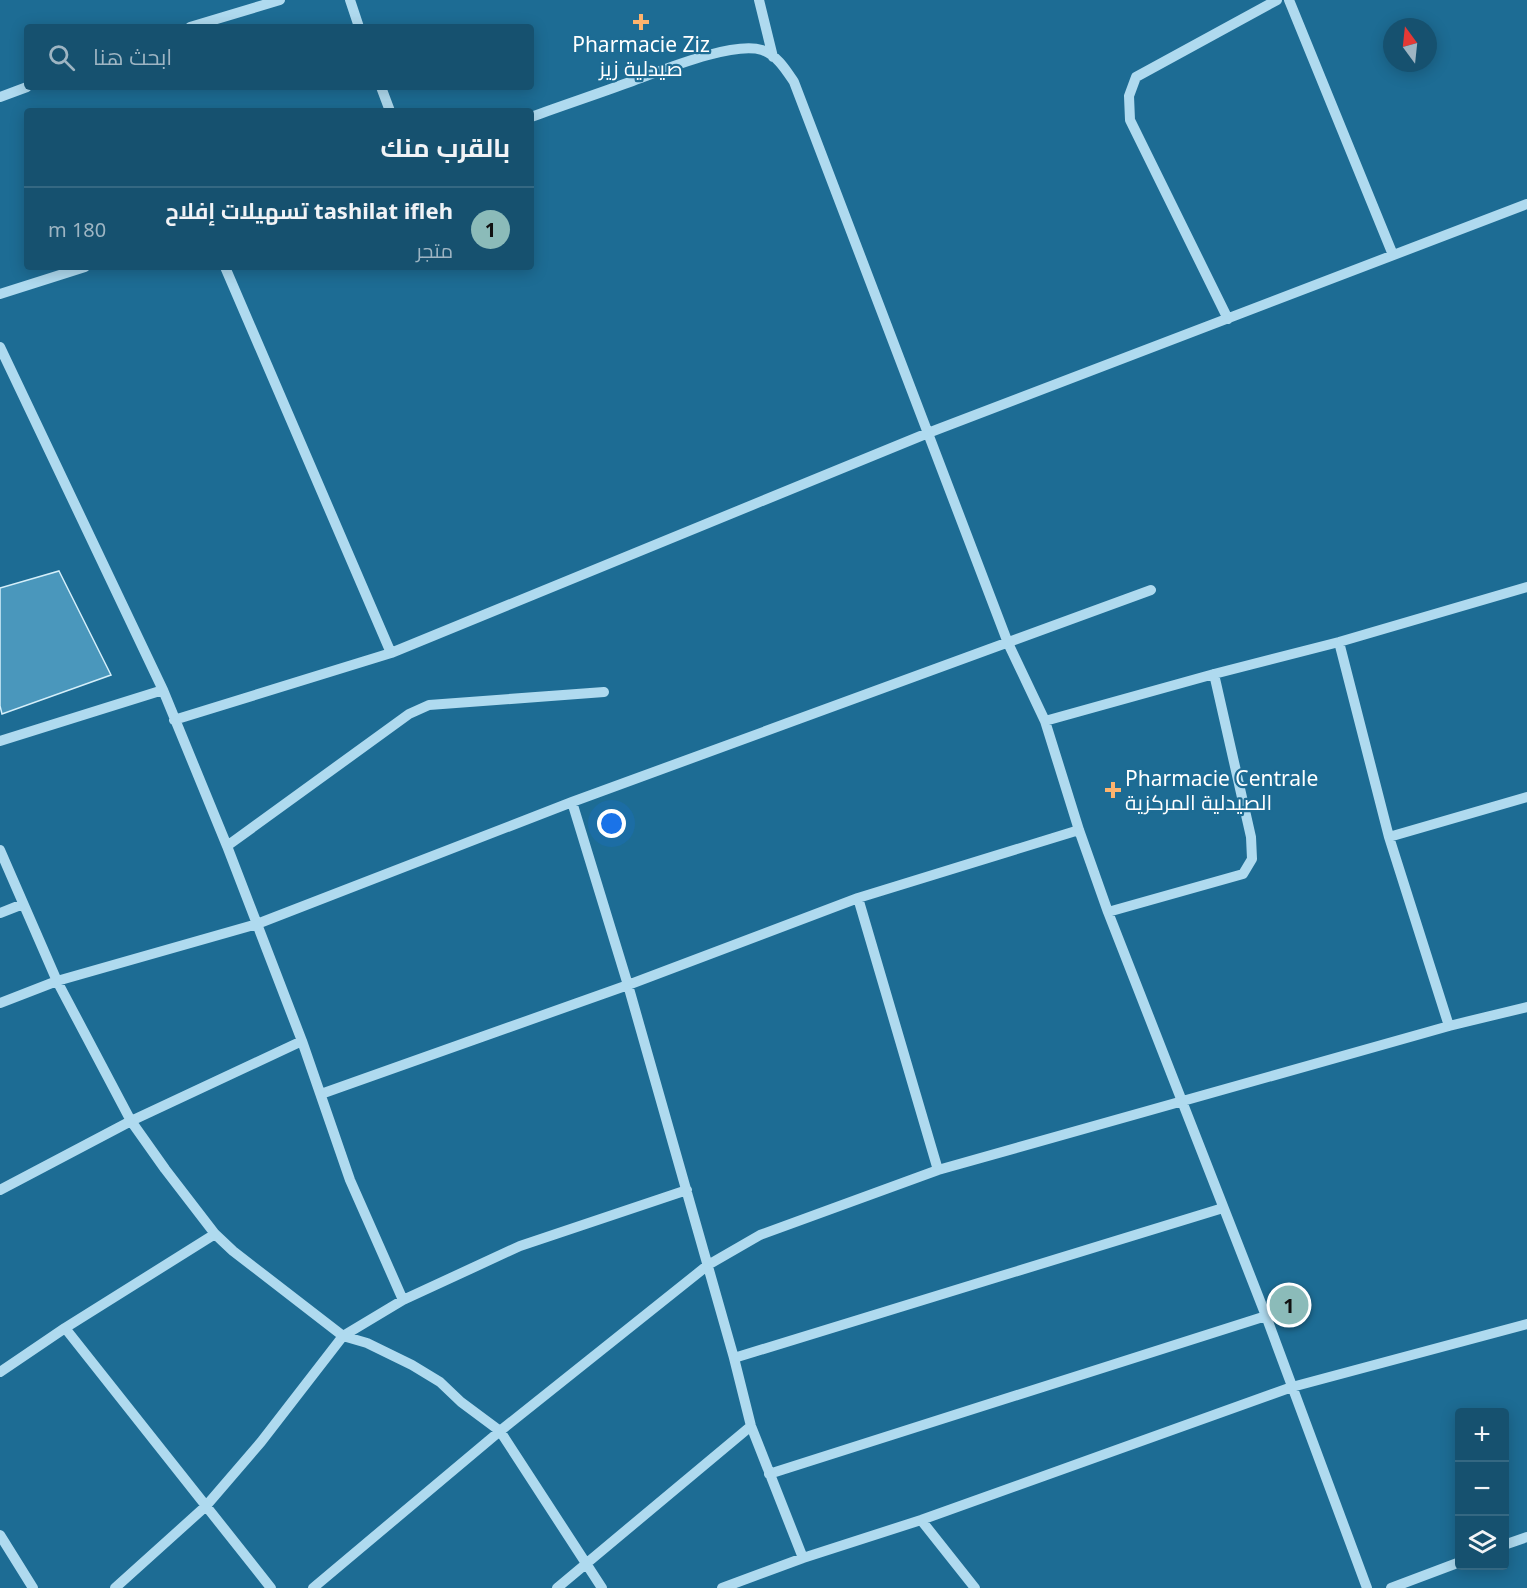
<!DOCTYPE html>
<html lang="ar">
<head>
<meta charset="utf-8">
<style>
	:root { --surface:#16516f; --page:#1f5774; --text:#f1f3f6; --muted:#9eb5c3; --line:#356882; --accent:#8bbbb9 }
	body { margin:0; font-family:"Noto Sans",Cairo,sans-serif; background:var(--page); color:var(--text); direction:rtl }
	.controls { position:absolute; right:18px; bottom:18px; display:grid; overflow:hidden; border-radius:6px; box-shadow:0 3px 15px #0003 }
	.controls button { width:54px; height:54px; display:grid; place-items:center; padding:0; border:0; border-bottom:2px solid var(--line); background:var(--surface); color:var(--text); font:30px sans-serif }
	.compass { position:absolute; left:1383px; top:18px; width:54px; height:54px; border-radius:50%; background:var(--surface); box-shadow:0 3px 15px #0003; rotate:345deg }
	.you { position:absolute; left:612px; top:824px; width:21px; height:21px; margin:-15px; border:4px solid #fff; border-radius:50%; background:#1a73e8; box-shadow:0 0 0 9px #1a73e833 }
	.badge { display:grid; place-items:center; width:39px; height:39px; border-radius:50%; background:var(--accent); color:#111; font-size:20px; font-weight:700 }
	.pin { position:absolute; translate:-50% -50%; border:3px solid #fff; box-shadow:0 2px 6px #0006 }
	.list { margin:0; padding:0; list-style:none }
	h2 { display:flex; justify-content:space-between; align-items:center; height:78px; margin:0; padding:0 24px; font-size:26px }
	h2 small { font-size:20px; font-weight:400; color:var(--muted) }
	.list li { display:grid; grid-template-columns:39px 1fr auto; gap:18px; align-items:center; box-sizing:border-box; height:84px; padding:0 24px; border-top:2px solid var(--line) }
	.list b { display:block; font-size:22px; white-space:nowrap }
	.list p { margin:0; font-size:20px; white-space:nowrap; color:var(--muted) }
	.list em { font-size:20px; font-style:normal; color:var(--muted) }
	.icon { flex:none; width:33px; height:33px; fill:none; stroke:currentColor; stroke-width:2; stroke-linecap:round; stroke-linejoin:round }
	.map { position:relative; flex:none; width:1527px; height:1588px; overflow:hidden; direction:ltr }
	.search { position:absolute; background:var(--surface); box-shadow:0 3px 15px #0003; left:24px; top:24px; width:510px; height:66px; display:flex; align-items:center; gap:15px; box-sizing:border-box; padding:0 21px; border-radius:6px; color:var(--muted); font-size:22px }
	.panel { position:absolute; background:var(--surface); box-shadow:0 3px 15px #0003; left:24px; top:108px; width:510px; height:162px; border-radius:6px; direction:rtl }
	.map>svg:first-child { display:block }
	.building { fill:#4a97bc; stroke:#d5effa; stroke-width:1.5 }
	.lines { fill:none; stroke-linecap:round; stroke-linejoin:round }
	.minor { stroke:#afdaef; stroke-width:10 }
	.poi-dot { fill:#feb36d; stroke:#1d6c94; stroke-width:2 }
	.labels { text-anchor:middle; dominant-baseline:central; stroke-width:4.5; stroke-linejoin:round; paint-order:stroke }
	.poi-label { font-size:21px; fill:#fff; stroke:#1d6c94 }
</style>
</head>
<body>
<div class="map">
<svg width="1527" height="1588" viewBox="0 0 1527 1588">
	<rect width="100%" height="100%" fill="#1d6c94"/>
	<path class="building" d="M59,571L111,675L2,714L0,706V588Z"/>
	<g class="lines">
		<path class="minor" d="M350,0L359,27
			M759,0L773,57
			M1289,0L1393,255
			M190,27L280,0
			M381,87L390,111
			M0,97L27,87
			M531,117C564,105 597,94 630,82C661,71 732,41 762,50C777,55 786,70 794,82L1008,643L1045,721L1079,830L1108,912L1266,1316L1367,1588
			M225,267L391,653
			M0,294L85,267
			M1228,319L1130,120L1129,96L1136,77L1277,0
			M0,347L163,690L227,846L302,1041L350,1180L403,1300
			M1339,642L1389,837L1527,797
			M174,720L391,653L928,433L1527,204
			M1045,721L1214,674L1339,642L1527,587
			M0,741L163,690
			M572,802L628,985L734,1358L751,1426L803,1558
			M1389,837L1449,1026
			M227,846L409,714L429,705L604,692
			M0,850L57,981L131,1121L165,1169L215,1234L233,1251L343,1336L367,1343L412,1365L440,1382L461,1402L500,1431L602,1588
			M858,898L938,1170
			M1108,912L1243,874L1252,859L1251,837L1214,674
			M0,913L23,904
			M0,1003L57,981L257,924L572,802L1151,590
			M321,1094L628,985L858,898L1079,830
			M0,1190L131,1121L302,1041
			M65,1328L271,1588
			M734,1358L1223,1208
			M0,1372L65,1328L215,1234
			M769,1474L1266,1316
			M921,1520L975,1588
			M0,1535L33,1588
			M1504,1545L1527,1537
			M115,1588L206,1506L261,1442L343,1336L403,1300L520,1246L687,1190
			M313,1588L500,1431L708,1265L760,1235L938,1170L1449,1026L1527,1007
			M557,1588L751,1426
			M722,1588L803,1558L921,1520L1292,1387L1527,1324
			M1391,1588L1460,1562"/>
	</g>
	<g class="poi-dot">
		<path d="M638 13h6v6h6v6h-6v6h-6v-6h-6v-6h6z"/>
		<path d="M1110 781h6v6h6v6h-6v6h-6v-6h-6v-6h6z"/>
	</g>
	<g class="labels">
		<g class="poi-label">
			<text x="641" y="44">Pharmacie Ziz<tspan x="641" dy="24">صيدلية زيز</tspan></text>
			<text x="1125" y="778" text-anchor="start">Pharmacie Centrale<tspan x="1125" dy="24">الصيدلية المركزية</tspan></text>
		</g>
	</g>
</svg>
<div class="controls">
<button>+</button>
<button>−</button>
<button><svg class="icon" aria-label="layers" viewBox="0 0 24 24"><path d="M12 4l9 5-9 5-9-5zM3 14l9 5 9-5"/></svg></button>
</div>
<svg class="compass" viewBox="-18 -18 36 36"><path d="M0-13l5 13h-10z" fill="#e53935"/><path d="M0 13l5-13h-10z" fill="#9eb5c3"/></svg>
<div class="you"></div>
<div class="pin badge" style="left:1289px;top:1305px">1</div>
<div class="search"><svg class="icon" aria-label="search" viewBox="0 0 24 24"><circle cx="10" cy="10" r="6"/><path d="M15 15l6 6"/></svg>ابحث هنا</div>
<section class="panel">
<h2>بالقرب منك<small></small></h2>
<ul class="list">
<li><span class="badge">1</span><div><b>tashilat ifleh تسهيلات إفلاح</b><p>متجر</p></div><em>180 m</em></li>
</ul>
</section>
</div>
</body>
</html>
